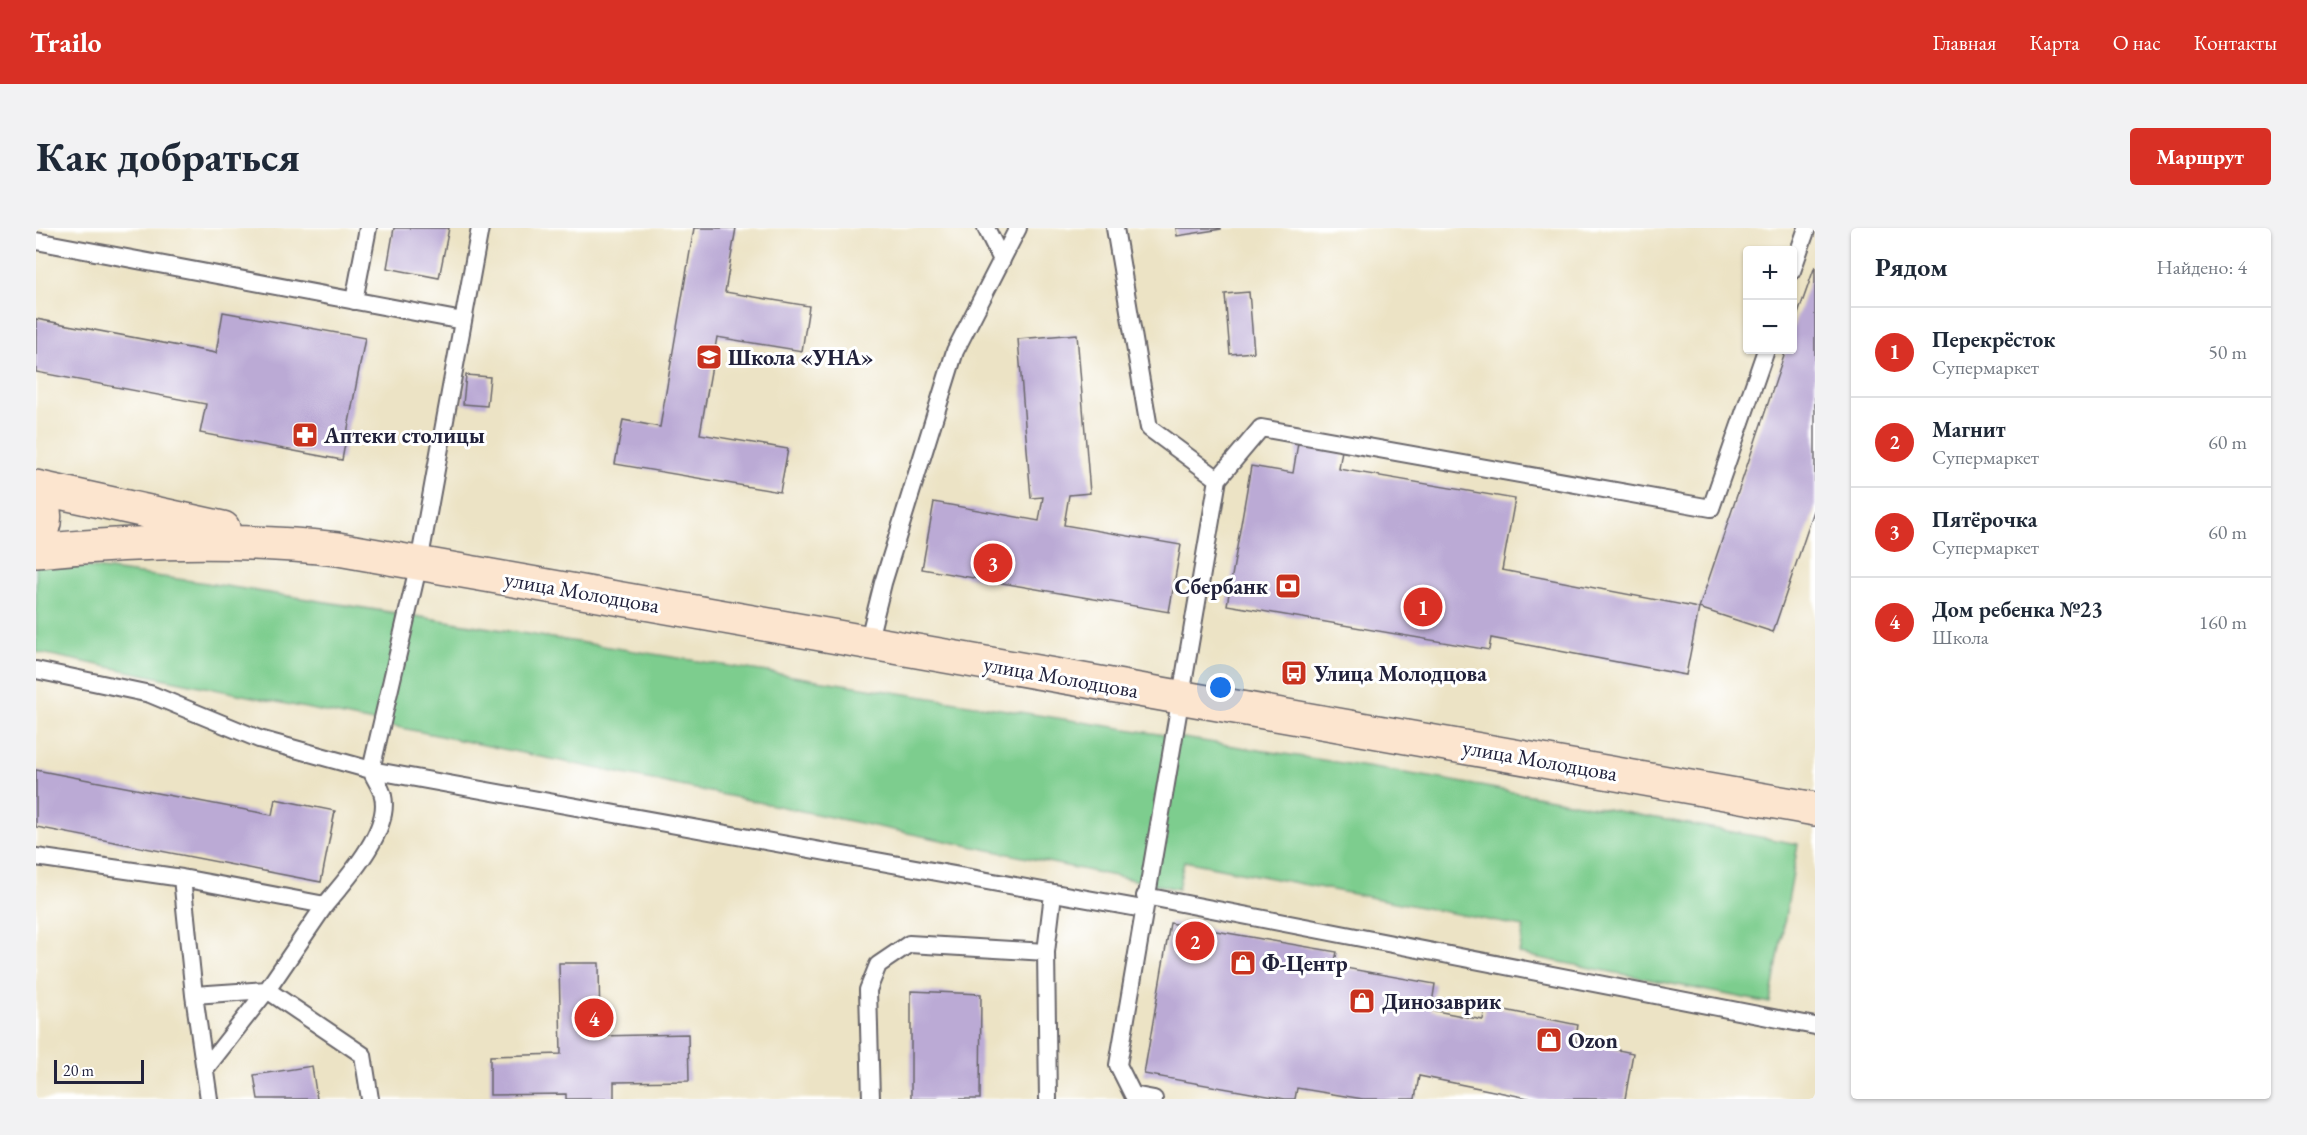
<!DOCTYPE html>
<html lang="ru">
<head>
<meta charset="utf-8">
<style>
	:root { --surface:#fff; --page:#f2f2f3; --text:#1f2937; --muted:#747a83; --line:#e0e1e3; --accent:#d93025 }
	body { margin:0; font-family:"EB Garamond",serif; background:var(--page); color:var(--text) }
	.controls { position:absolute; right:18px; top:18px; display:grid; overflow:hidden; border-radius:6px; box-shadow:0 2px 4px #0004 }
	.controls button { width:54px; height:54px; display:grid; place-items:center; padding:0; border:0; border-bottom:2px solid var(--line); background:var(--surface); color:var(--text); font:30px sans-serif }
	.scale { position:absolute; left:18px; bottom:15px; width:90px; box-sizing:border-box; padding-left:6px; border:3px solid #22223b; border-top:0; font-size:16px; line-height:21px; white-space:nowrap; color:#22223b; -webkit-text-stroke:4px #fff; paint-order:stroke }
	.you { position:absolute; left:1185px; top:460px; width:21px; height:21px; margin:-15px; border:4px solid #fff; border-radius:50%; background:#1a73e8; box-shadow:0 0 0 9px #1a73e833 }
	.badge { display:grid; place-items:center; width:39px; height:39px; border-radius:50%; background:var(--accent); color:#fff; font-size:20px; font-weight:700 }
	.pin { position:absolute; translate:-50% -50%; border:3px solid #fff; box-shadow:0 2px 6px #0006 }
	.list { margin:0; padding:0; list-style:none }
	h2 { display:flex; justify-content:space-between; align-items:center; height:78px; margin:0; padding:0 24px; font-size:26px }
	h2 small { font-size:20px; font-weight:400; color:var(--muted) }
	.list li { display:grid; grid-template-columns:39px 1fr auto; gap:18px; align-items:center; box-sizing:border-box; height:90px; padding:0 24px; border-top:2px solid var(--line) }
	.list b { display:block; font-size:22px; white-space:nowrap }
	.list p { margin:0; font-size:20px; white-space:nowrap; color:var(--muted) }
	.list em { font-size:20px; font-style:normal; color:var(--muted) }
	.map { position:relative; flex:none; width:1779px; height:871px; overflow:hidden; border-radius:6px }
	header { display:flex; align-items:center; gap:36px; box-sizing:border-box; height:84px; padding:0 30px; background:var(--accent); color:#fff }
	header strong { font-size:28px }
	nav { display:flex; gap:33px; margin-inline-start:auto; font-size:21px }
	.intro { display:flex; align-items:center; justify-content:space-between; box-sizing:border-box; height:144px; padding:0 36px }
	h1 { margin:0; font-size:42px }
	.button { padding:15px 27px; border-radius:6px; background:var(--accent); color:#fff; font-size:21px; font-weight:700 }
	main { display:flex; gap:36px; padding:0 36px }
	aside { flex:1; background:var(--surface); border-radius:6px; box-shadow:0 2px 4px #0004 }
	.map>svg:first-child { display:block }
	.green { fill:#7dcd8e; stroke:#507864; stroke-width:1.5 }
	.building { fill:#bbaad5 }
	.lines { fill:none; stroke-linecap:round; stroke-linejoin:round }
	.lane-casing { stroke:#69666b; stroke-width:20 }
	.secondary-casing { stroke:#69666b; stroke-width:36 }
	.lane { stroke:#fff; stroke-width:16 }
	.secondary { stroke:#fce5cf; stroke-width:33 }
	.labels { text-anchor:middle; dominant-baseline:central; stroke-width:6; stroke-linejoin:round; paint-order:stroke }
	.poi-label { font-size:22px; font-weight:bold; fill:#22223b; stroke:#fff; text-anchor:start }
	.street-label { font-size:22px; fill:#22223b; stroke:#fff }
</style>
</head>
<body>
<header>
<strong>Trailo</strong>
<nav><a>Главная</a><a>Карта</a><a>О нас</a><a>Контакты</a></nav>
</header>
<div class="intro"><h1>Как добраться</h1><a class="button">Маршрут</a></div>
<main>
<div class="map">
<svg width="1779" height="871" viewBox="0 0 1779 871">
	<rect width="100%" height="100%" fill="#fff"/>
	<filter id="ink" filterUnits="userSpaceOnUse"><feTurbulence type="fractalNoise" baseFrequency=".0167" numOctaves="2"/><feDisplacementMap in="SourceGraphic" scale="12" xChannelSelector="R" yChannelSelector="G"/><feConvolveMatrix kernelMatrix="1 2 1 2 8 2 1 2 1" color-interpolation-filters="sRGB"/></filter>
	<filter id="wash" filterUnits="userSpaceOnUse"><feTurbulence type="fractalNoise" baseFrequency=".008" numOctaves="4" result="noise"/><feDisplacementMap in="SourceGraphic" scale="24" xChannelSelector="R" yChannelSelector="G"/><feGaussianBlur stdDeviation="1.35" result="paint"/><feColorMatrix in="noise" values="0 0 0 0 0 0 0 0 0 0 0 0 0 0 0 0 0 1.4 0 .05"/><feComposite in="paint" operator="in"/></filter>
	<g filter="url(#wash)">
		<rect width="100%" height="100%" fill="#ece3c5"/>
		<path class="green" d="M5,336L43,338L164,354L1406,551L1762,616L1734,775L1483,726L1488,699L1148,633L1142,661L1117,656L0,424V337Z"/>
		<g id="blocks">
			<path class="building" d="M358,0H413L403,50L351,40Z
				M658,0H700L689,64L773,78L766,123L681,109L664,206L752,221L744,264L579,236L587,192L624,199Z
				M1140,0H1185V1L1141,8Z
				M1779,38V280L1737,404L1663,380L1750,122H1756V103Z
				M1213,64L1218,124L1194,126L1189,66Z
				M187,84L329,110L306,232L164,205L170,176L0,144V91L180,125Z
				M1041,106L1054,265L1033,267L1028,297L1145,317L1133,384L886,341L898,274L1003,293L1007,269L995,270L982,111Z
				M430,147L454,149L451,178L427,176Z
				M1262,215L1306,222L1303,241L1479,271L1466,342L1663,380L1650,447L1455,410L1453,422L1191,377L1215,238L1257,245Z
				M0,542L236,587L239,571L299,583L285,654L0,599Z
				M1134,695L1301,724L1298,738L1399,756L1395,782L1447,792L1449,778L1542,797L1539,813L1597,825L1589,871H1497L1383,848L1379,871H1327L1261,860L1259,871H1249L1108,846Z
				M523,735H563L564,808L652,806L653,853L578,854V871H530V866L454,867V828L525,826Z
				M875,763L945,766L944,871H875Z
				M276,838L281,871H222L218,847Z"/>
		</g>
	</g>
	<g filter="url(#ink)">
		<use href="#blocks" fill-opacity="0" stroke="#69666b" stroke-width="1.5"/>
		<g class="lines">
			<g class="lane-casing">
				<path id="lane" d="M950,0L966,32
					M1079,0L1113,200L1182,251L1082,837L1097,867L1118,871
					M0,13L427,93
					M1756,43L1771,0
					M318,73L332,0
					M1182,251L1225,200L1675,280L1730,122
					M832,415L847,355L919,123L982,0
					M0,442L114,466L223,511L335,542L1107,681
					M0,629L146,650L289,677C310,652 355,603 347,568C345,559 338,550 335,542L383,335L444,0
					M146,650L158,767L173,871
					M1109,668L1779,798
					M289,677L231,762L327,827L334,871
					M158,767L231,762
					M169,841L231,762
					M835,871L832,762L842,737L873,716L1010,724
					M1012,871L1010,724L1017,666"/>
			</g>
			<g class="secondary-casing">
				<path id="secondary" d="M0,259L187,300
					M0,265C11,281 12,296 0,311
					M0,323C101,313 201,310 302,321L1779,581"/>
			</g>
			<use href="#lane" class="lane"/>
			<use href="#secondary" class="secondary"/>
		</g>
	</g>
	<defs>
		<g id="school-square" transform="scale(1.35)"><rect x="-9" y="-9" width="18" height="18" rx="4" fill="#c8321e" stroke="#fff"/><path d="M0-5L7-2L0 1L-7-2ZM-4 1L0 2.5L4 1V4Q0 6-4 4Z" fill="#fff"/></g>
		<g id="pharmacy-square" transform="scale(1.35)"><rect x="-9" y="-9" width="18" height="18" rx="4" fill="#c8321e" stroke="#fff"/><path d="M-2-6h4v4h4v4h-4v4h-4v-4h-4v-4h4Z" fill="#fff"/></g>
		<g id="bank-square" transform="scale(1.35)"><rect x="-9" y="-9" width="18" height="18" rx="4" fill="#c8321e" stroke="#fff"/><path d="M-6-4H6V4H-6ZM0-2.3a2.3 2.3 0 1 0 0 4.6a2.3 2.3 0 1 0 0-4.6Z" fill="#fff"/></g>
		<g id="bus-square" transform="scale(1.35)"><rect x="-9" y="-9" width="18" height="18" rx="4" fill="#c8321e" stroke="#fff"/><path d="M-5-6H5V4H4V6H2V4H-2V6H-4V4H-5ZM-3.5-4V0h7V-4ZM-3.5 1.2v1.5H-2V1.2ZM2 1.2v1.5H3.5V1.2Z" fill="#fff"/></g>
		<g id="shop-square" transform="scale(1.35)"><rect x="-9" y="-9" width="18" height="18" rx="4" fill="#c8321e" stroke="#fff"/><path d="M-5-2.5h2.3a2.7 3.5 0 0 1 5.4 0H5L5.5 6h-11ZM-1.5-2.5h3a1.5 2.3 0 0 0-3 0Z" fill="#fff"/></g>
	</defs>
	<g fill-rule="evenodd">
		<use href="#school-square" x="673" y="129"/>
		<use href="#pharmacy-square" x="269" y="207"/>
		<use href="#bank-square" x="1252" y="358"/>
		<use href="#bus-square" x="1258" y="445"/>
		<use href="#shop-square" x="1207" y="735"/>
		<use href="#shop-square" x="1326" y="773"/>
		<use href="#shop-square" x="1513" y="812"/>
	</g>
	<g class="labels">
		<g class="poi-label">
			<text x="692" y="129">Школа «УНА»</text>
			<text x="288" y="207">Аптеки столицы</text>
			<text x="1232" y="358" text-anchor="end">Сбербанк</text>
			<text x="1278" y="445">Улица Молодцова</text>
			<text x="1226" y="735">Ф-Центр</text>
			<text x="1346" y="773">Динозаврик</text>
			<text x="1532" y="812">Ozon</text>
		</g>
		<g class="street-label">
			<text transform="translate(546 364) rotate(10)">улица Молодцова</text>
			<text transform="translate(1025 449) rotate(10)">улица Молодцова</text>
			<text transform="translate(1504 532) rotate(10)">улица Молодцова</text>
		</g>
	</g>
</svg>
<div class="controls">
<button>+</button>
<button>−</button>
</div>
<div class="scale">20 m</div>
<div class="you"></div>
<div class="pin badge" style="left:1387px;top:379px">1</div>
<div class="pin badge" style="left:1159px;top:713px">2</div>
<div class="pin badge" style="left:957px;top:335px">3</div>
<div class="pin badge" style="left:558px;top:790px">4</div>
</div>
<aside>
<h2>Рядом<small>Найдено: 4</small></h2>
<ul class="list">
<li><span class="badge">1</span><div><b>Перекрёсток</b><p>Супермаркет</p></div><em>50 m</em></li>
<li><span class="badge">2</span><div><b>Магнит</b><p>Супермаркет</p></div><em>60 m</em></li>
<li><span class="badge">3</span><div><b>Пятёрочка</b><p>Супермаркет</p></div><em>60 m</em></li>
<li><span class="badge">4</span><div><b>Дом ребенка №23</b><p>Школа</p></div><em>160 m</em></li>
</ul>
</aside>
</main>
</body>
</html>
